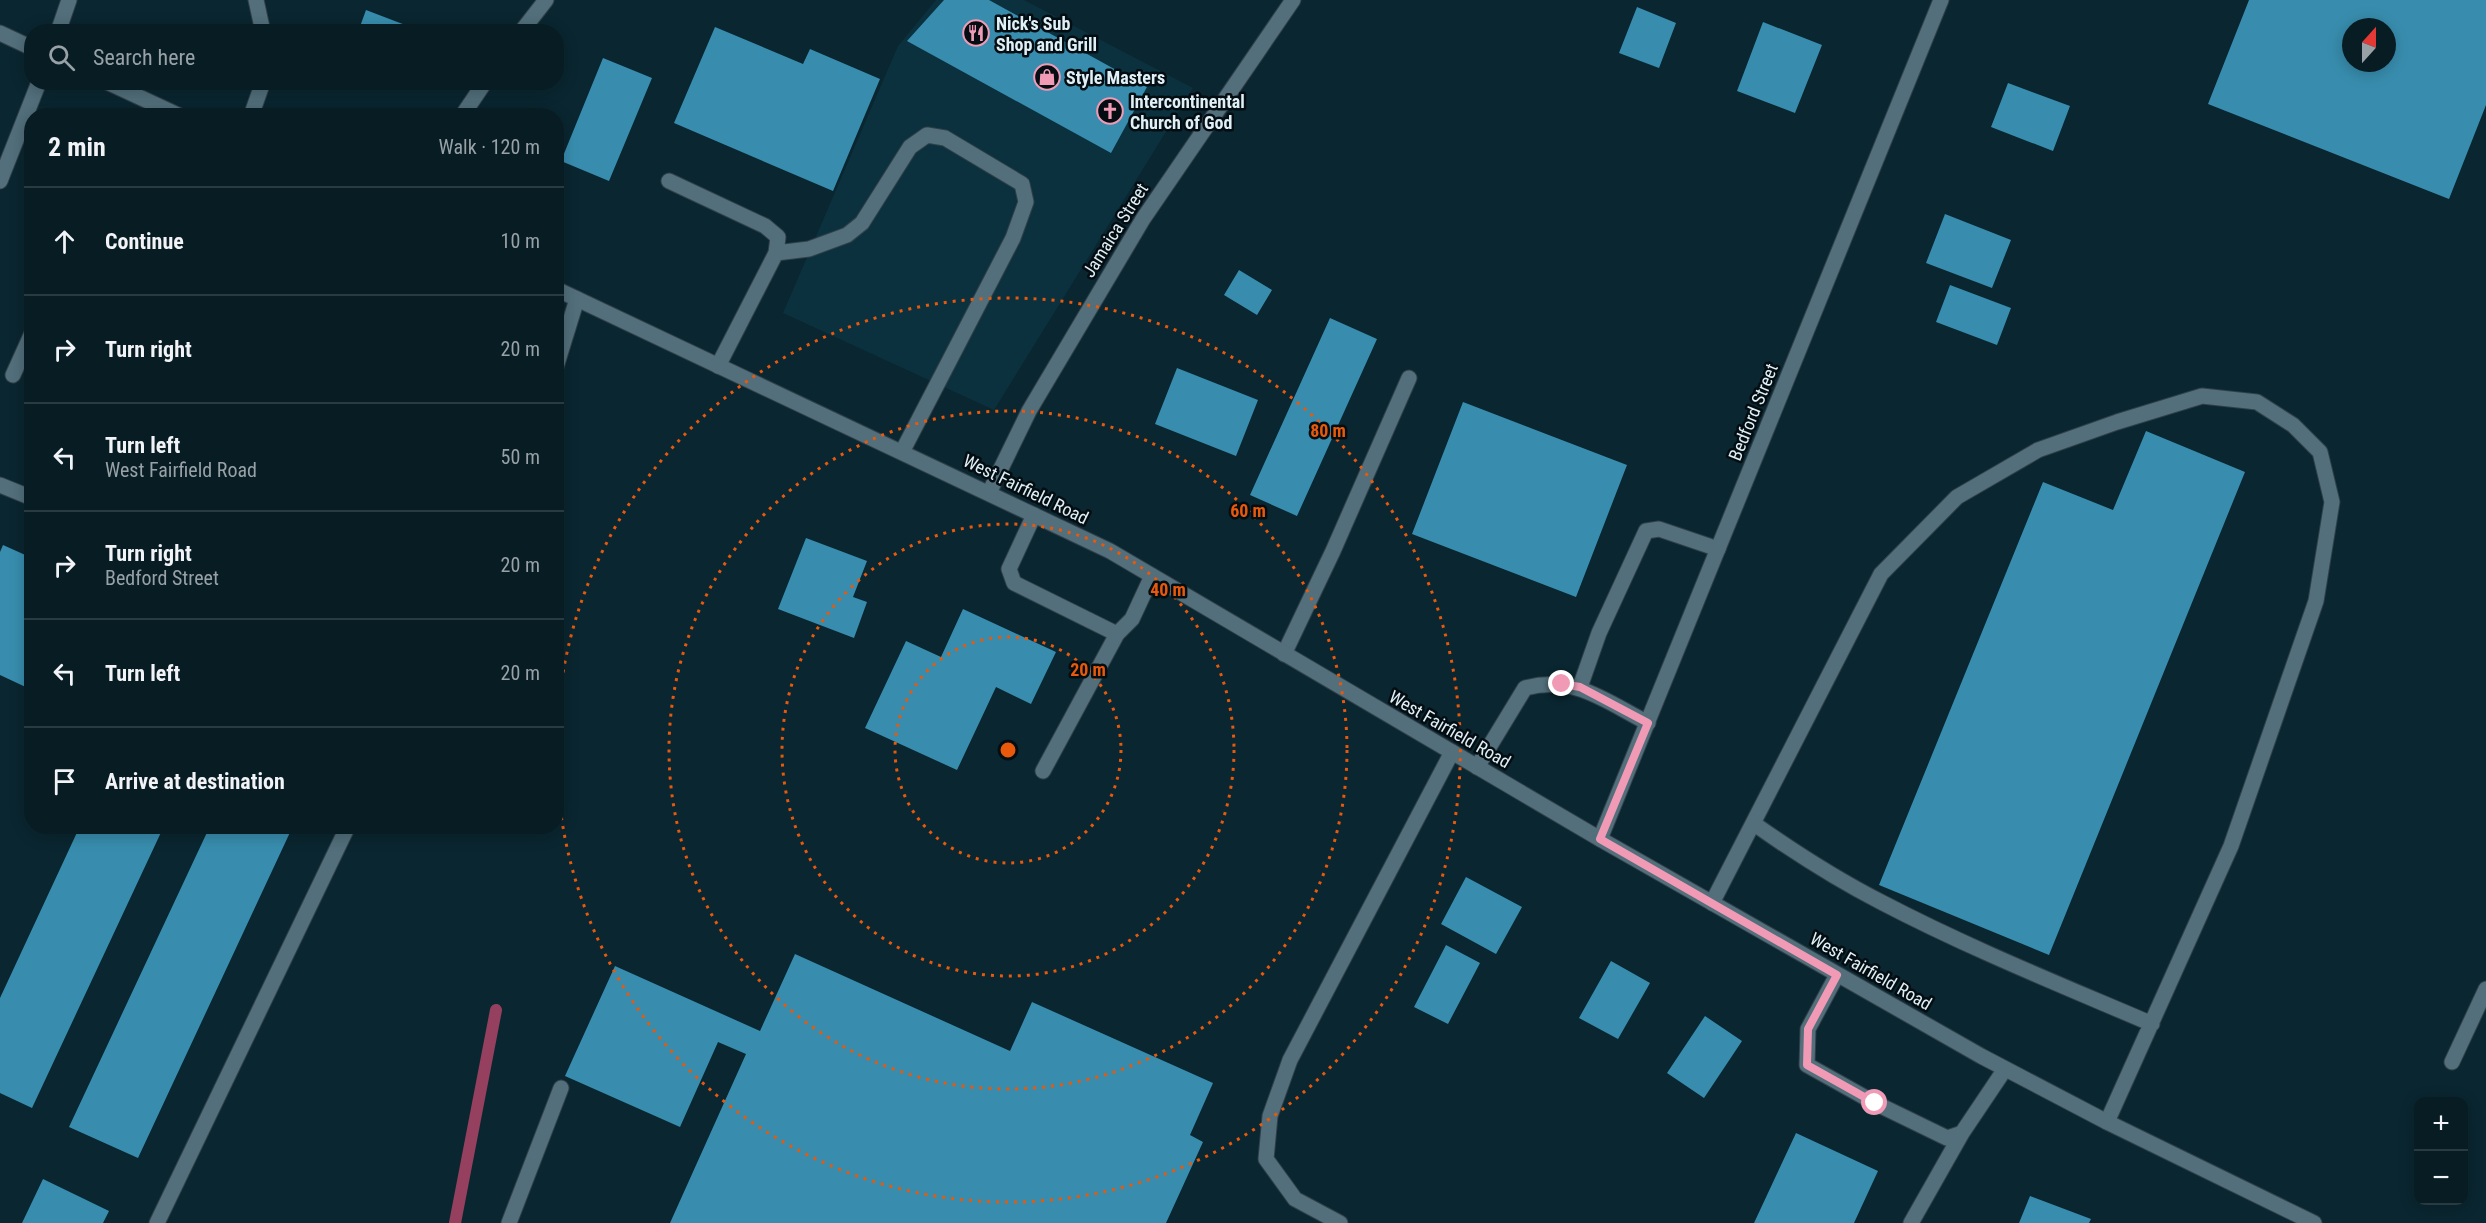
<!DOCTYPE html>
<html lang="en">
<head>
<meta charset="utf-8">
<style>
	:root { --surface:#081c24; --page:#11252c; --text:#f1f3f6; --muted:#98a1a6; --line:#293a41 }
	body { margin:0; font-family:"Roboto Condensed",sans-serif; background:var(--page); color:var(--text) }
	.controls { position:absolute; right:18px; bottom:18px; display:grid; overflow:hidden; border-radius:12px; box-shadow:0 3px 15px #0003 }
	.controls button { width:54px; height:54px; display:grid; place-items:center; padding:0; border:0; border-bottom:2px solid var(--line); background:var(--surface); color:var(--text); font:30px sans-serif }
	.compass { position:absolute; left:2342px; top:18px; width:54px; height:54px; border-radius:50%; background:var(--surface); box-shadow:0 3px 15px #0003; rotate:21deg }
	.stop { position:absolute; width:18px; height:18px; margin:-14px; border:4px solid #f09ab5; border-radius:50%; background:#fff }
	.stop.end { background:#f09ab5; border-color:#fff; box-shadow:0 2px 6px #0008 }
	.list { margin:0; padding:0; list-style:none }
	h2 { display:flex; justify-content:space-between; align-items:center; height:78px; margin:0; padding:0 24px; font-size:26px }
	h2 small { font-size:20px; font-weight:400; color:var(--muted) }
	.list li { display:grid; grid-template-columns:39px 1fr auto; gap:18px; align-items:center; box-sizing:border-box; height:108px; padding:0 24px; border-top:2px solid var(--line) }
	.list b { display:block; font-size:22px; white-space:nowrap }
	.list p { margin:0; font-size:20px; white-space:nowrap; color:var(--muted) }
	.list em { font-size:20px; font-style:normal; color:var(--muted) }
	.icon { flex:none; width:33px; height:33px; fill:none; stroke:currentColor; stroke-width:2; stroke-linecap:round; stroke-linejoin:round }
	.map { position:relative; flex:none; width:2486px; height:1223px; overflow:hidden }
	.search { position:absolute; background:var(--surface); box-shadow:0 3px 15px #0003; left:24px; top:24px; width:540px; height:66px; display:flex; align-items:center; gap:15px; box-sizing:border-box; padding:0 21px; border-radius:24px; color:var(--muted); font-size:22px }
	.panel { position:absolute; background:var(--surface); box-shadow:0 3px 15px #0003; left:24px; top:108px; width:540px; height:726px; border-radius:24px }
	.map>svg:first-child { display:block }
	.built { fill:#0b313f }
	.lines { fill:none; stroke-linecap:round; stroke-linejoin:round }
	.stream { stroke:#94405e; stroke-width:12 }
	.building { fill:#388dae; fill-rule:evenodd }
	.service-casing { stroke:#314049; stroke-width:17 }
	.minor-casing { stroke:#314049; stroke-width:17 }
	.secondary-casing { stroke:#314049; stroke-width:17 }
	.service { stroke:#526f7b; stroke-width:15 }
	.minor { stroke:#526f7b; stroke-width:15 }
	.secondary { stroke:#526f7b; stroke-width:15 }
	.route { stroke:#f09ab5; stroke-width:8 }
	.ring { fill:none; stroke:#e8590c; stroke-width:3; stroke-dasharray:3 6 }
	.labels { text-anchor:middle; dominant-baseline:central; stroke-width:5; stroke-linejoin:round; paint-order:stroke }
	.poi-label { font-size:18px; font-weight:bold; fill:#e0f0f7; stroke:#040d12; text-anchor:start }
	.street-label { font-size:18px; fill:#e0f0f7; stroke:#040d12 }
	.centre { fill:#e8590c; stroke:#040d12; stroke-width:3 }
	.ring-label { font-size:18px; text-anchor:middle; font-weight:bold; fill:#e8590c; stroke:#040d12; stroke-width:5; stroke-linejoin:round; paint-order:stroke }
</style>
</head>
<body>
<div class="map">
<svg width="2486" height="1223" viewBox="0 0 2486 1223">
	<rect width="100%" height="100%" fill="#0a2630"/>
	<path class="built" d="M936,0H1024L1193,88L994,410L783,313L898,46Z"/>
	<g class="lines">
		<path class="stream" d="M455,1223L496,1010"/>
	</g>
	<path class="building" d="M944,0H989L1147,87L1111,153L907,41Z
		M2249,0H2486V105L2449,199L2208,104ZM2351,27H2387V63H2351Z
		M1637,7L1676,23L1659,68L1619,53Z
		M366,10L421,31V32H358Z
		M1763,22L1822,45L1795,113L1737,91Z
		M715,27L803,64L810,49L880,79L833,191L674,123Z
		M603,58L652,78L609,181L561,161Z
		M2008,83L2070,106L2053,151L1991,127Z
		M1945,214L2011,240L1992,288L1926,263Z
		M1239,270L1272,290L1257,315L1224,295Z
		M1950,285L2011,308L1997,345L1936,322Z
		M1330,318L1377,339L1297,516L1250,495Z
		M1177,368L1258,400L1236,456L1155,424Z
		M1463,402L1627,465L1576,597L1412,534Z
		M2146,431L2245,472L2049,955L1879,885L2043,482L2113,510Z
		M806,538L867,561L853,597L867,602L854,638L778,609Z
		M3,545L32,558V690L0,675V552Z
		M963,609L1056,652L1031,704L996,687L957,770L865,728L906,641L941,657Z
		M80,826H164L32,1108L0,1093V998Z
		M210,826H293L138,1158L69,1127Z
		M1466,877L1522,907L1496,954L1441,924Z
		M1446,945L1480,963L1448,1024L1414,1007Z
		M795,954L1010,1051L1032,1002L1213,1083L1190,1135L1203,1142L1166,1223H670L746,1054L718,1042L680,1127L565,1076L615,966L760,1031Z
		M1611,961L1650,983L1618,1039L1579,1018Z
		M1705,1016L1742,1041L1704,1098L1667,1073Z
		M1796,1133L1878,1171L1854,1223H1754Z
		M43,1179L109,1211L103,1223H22Z
		M2030,1196L2091,1219L2089,1223H2019Z"/>
	<g class="lines">
		<g class="service-casing">
			<path id="service" d="M256,0L263,32
				M251,116L263,82
				M669,181L765,226L778,237L776,253L718,366
				M776,253L809,249L847,235L862,223L910,147L927,135L945,138L1022,184L1026,202L1013,238L902,452
				M556,367L577,299
				M13,375L32,333
				M0,485L32,498
				M1034,515L1009,569L1014,583L1117,634L1132,619L1152,576
				M1284,654L1333,551L1409,378
				M1580,687L1599,633L1646,531L1659,529L1718,549
				M1477,767L1525,688C1575,675 1605,701 1648,723
				M1043,771L1117,634
				M1753,823C1794,852 1836,879 1881,902C1969,948 2061,985 2152,1024
				M1712,903L1881,574L1957,497L2038,450L2117,422L2202,396L2257,402L2293,425L2320,452L2332,502L2316,601L2231,846L2107,1122
				M1837,975L1808,1029L1807,1065L1875,1103L1947,1138L1962,1133L2005,1069
				M2452,1062L2486,989
				M157,1223L348,826
				M509,1223L561,1088
				M1340,1223L1295,1199L1266,1159L1270,1116L1290,1060L1452,752
				M1911,1223L1962,1133"/>
		</g>
		<g class="minor-casing">
			<path id="minor" d="M58,32L69,0
				M521,32L546,0
				M462,116L485,82
				M0,181L39,82
				M989,493L1029,411L1143,219L1293,0
				M1600,839L1941,0"/>
		</g>
		<g class="secondary-casing">
			<path id="secondary" d="M0,33L32,48
				M107,82L180,116
				M556,289L1110,551L1600,839L1981,1056L2107,1122L2314,1223"/>
		</g>
		<use href="#service" class="service"/>
		<use href="#minor" class="minor"/>
		<use href="#secondary" class="secondary"/>
	</g>
	<g class="lines">
		<path class="route" d="M1562,684L1580,687L1648,723L1600,839L1837,975L1808,1029L1807,1065L1875,1103"/>
	</g>
	<g class="ring">
		<circle cx="1008" cy="750" r="113"/>
		<circle cx="1008" cy="750" r="226"/>
		<circle cx="1008" cy="750" r="339"/>
		<path d="M557 726A452 452 0 1 1 557 774"/>
	</g>
	<defs>
		<g id="restaurant-ring" transform="scale(1.35)"><circle r="9.5" fill="#040d12" stroke="#f09ab5" stroke-width="1.5"/><path d="M-5-6h1v4h1v-4h1v4h1v-4h1v5L-1.5 .5V6h-2V.5L-5-1ZM5-6V6H3V1.5H1.5Q1.5-4 5-6Z" fill="#f09ab5"/></g>
		<g id="shop-ring" transform="scale(1.35)"><circle r="9.5" fill="#040d12" stroke="#f09ab5" stroke-width="1.5"/><path d="M-5-2.5h2.3a2.7 3.5 0 0 1 5.4 0H5L5.5 6h-11ZM-1.5-2.5h3a1.5 2.3 0 0 0-3 0Z" fill="#f09ab5"/></g>
		<g id="church-ring" transform="scale(1.35)"><circle r="9.5" fill="#040d12" stroke="#f09ab5" stroke-width="1.5"/><path d="M-1.2-6h2.4v3.5h3.3v2.4h-3.3V6h-2.4V-.1h-3.3v-2.4h3.3Z" fill="#f09ab5"/></g>
	</defs>
	<g fill-rule="evenodd">
		<use href="#restaurant-ring" x="976" y="33"/>
		<use href="#shop-ring" x="1047" y="77"/>
		<use href="#church-ring" x="1110" y="111"/>
	</g>
	<g class="labels">
		<g class="poi-label">
			<text x="996" y="23">Nick's Sub<tspan x="996" dy="21">Shop and Grill</tspan></text>
			<text x="1066" y="77">Style Masters</text>
			<text x="1130" y="101">Intercontinental<tspan x="1130" dy="21">Church of God</tspan></text>
		</g>
		<g class="street-label">
			<text transform="translate(1115 230) rotate(-58)">Jamaica Street</text>
			<text transform="translate(1753 412) rotate(-68)">Bedford Street</text>
			<text transform="translate(1026 489) rotate(26)">West Fairfield Road</text>
			<text transform="translate(1450 729) rotate(30)">West Fairfield Road</text>
			<text transform="translate(1871 971) rotate(30)">West Fairfield Road</text>
		</g>
	</g>
	<circle cx="1008" cy="750" r="9" class="centre"/>
	<g class="ring-label">
		<text x="1328" y="437">80 m</text>
		<text x="1248" y="517">60 m</text>
		<text x="1168" y="596">40 m</text>
		<text x="1088" y="676">20 m</text>
	</g>
</svg>
<div class="controls">
<button>+</button>
<button>−</button>
</div>
<svg class="compass" viewBox="-18 -18 36 36"><path d="M0-13l5 13h-10z" fill="#e53935"/><path d="M0 13l5-13h-10z" fill="#98a1a6"/></svg>
<div class="stop" style="left:1875px;top:1103px"></div>
<div class="stop end" style="left:1562px;top:684px"></div>
<div class="search"><svg class="icon" aria-label="search" viewBox="0 0 24 24"><circle cx="10" cy="10" r="6"/><path d="M15 15l6 6"/></svg>Search here</div>
<section class="panel">
<h2>2 min<small>Walk · 120 m</small></h2>
<ul class="list">
<li><svg class="icon" aria-label="ahead" viewBox="0 0 24 24"><path d="M12 20V5M6 11l6-6 6 6"/></svg><div><b>Continue</b></div><em>10 m</em></li>
<li><svg class="icon" aria-label="right" viewBox="0 0 24 24"><path d="M7 20v-9h11M14 6l5 5-5 5"/></svg><div><b>Turn right</b></div><em>20 m</em></li>
<li><svg class="icon" aria-label="left" viewBox="0 0 24 24"><path d="M17 20v-9H6M10 6l-5 5 5 5"/></svg><div><b>Turn left</b><p>West Fairfield Road</p></div><em>50 m</em></li>
<li><svg class="icon" aria-label="right" viewBox="0 0 24 24"><path d="M7 20v-9h11M14 6l5 5-5 5"/></svg><div><b>Turn right</b><p>Bedford Street</p></div><em>20 m</em></li>
<li><svg class="icon" aria-label="left" viewBox="0 0 24 24"><path d="M17 20v-9H6M10 6l-5 5 5 5"/></svg><div><b>Turn left</b></div><em>20 m</em></li>
<li><svg class="icon" aria-label="arrive" viewBox="0 0 24 24"><path d="M6 21V4h12l-3 4 3 4H6"/></svg><div><b>Arrive at destination</b></div></li>
</ul>
</section>
</div>
</body>
</html>
